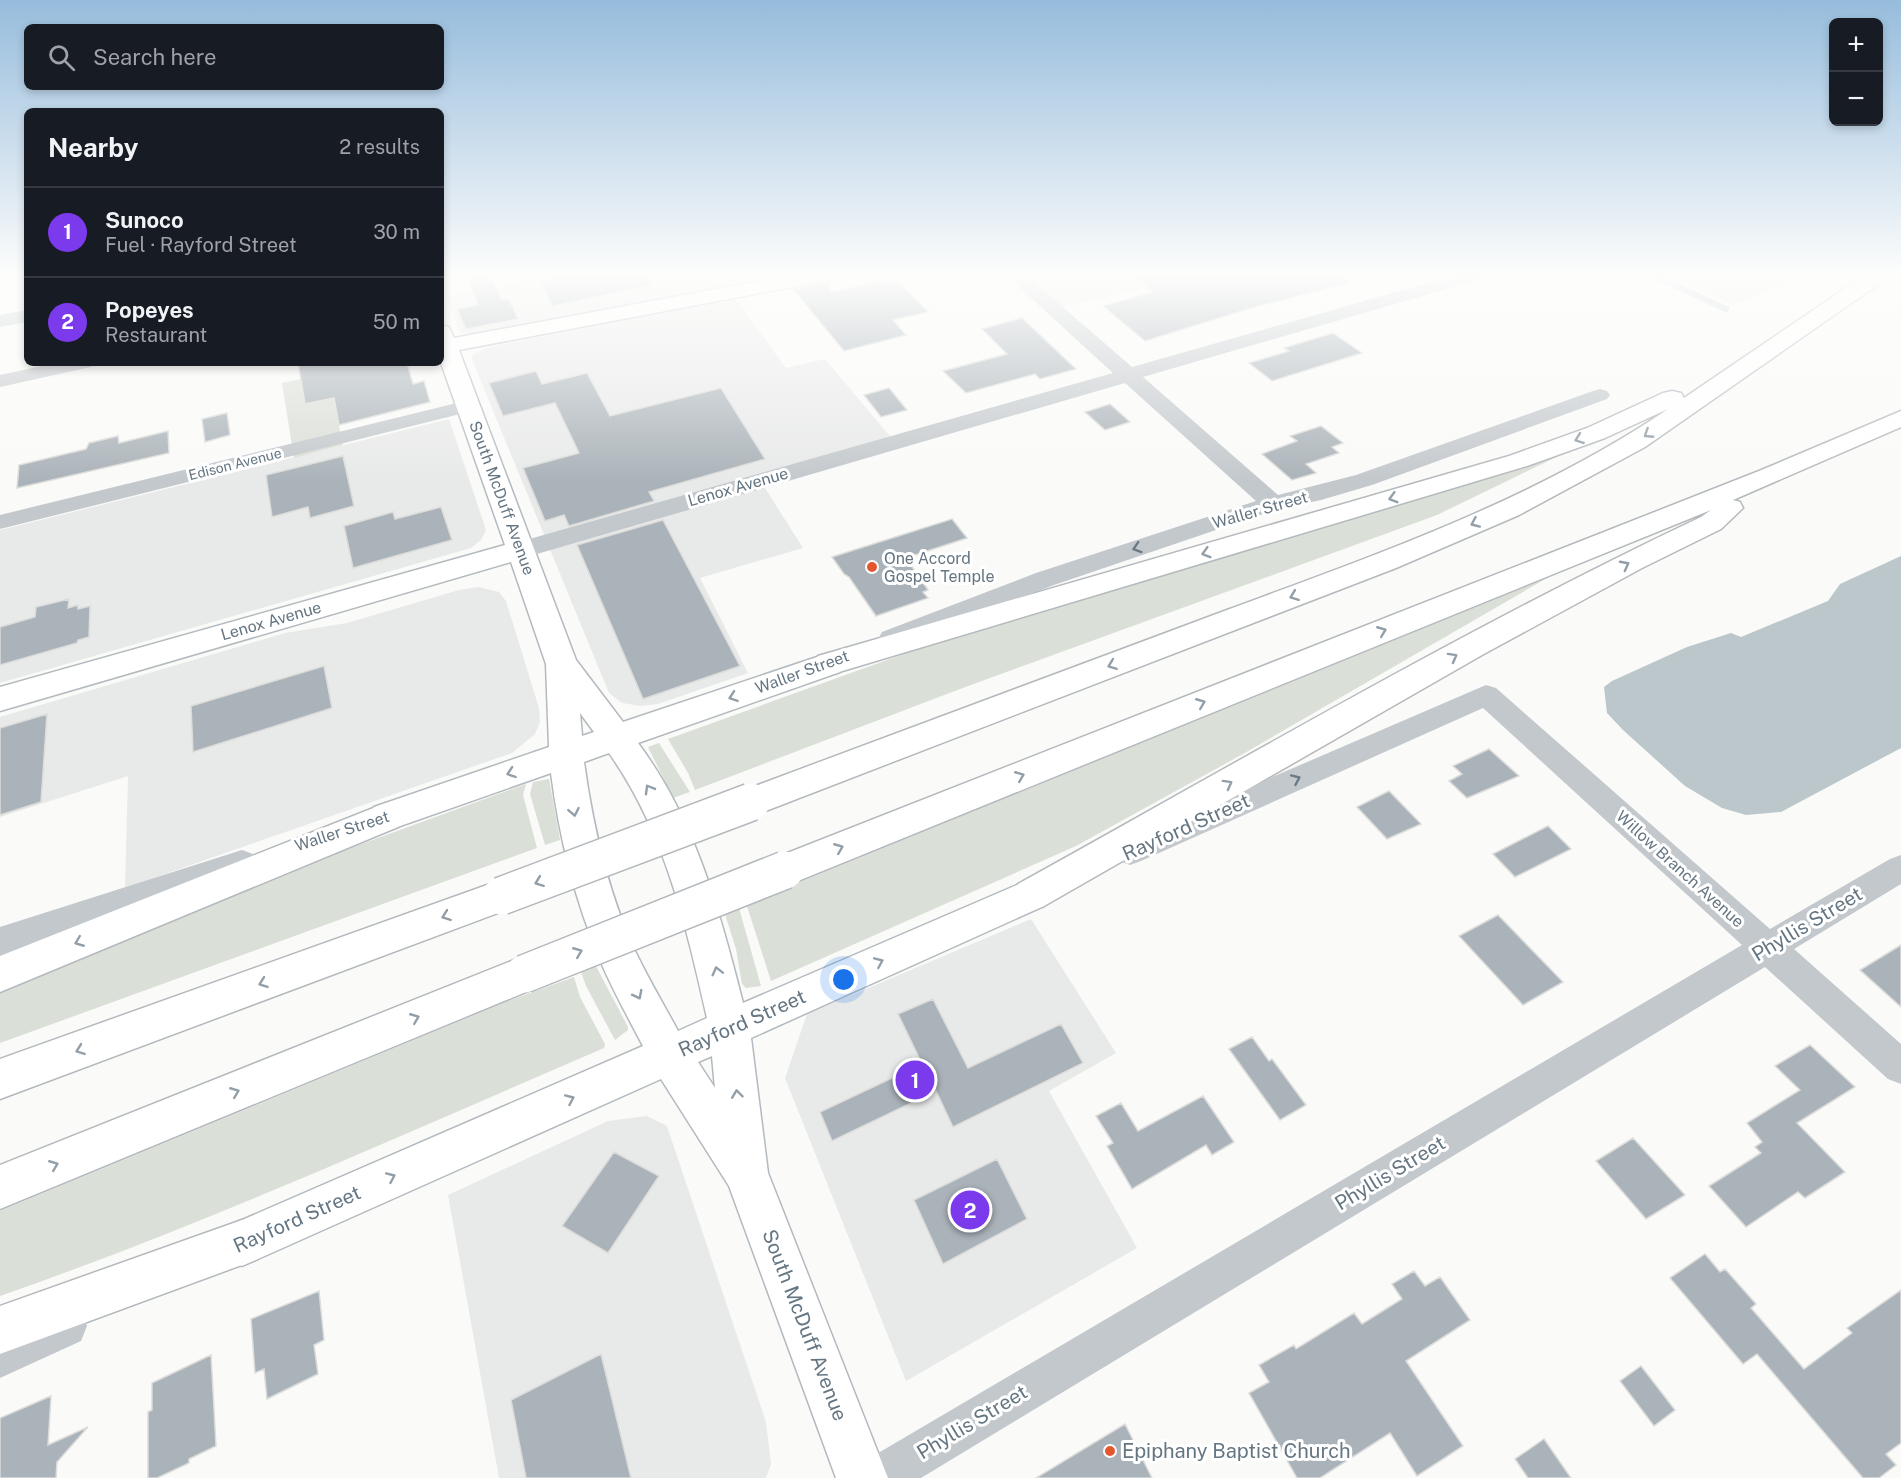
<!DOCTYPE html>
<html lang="en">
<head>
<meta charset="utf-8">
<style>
	:root { --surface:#171b24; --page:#20242c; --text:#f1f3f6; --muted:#9ea1a6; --line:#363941; --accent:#7c3aed }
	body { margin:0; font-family:"Public Sans",sans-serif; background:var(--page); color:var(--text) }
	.controls { position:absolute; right:18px; top:18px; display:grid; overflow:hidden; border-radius:9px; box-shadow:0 3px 9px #0003 }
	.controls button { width:54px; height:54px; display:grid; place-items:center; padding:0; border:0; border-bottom:2px solid var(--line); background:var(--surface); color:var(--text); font:30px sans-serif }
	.you { position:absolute; left:844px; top:980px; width:21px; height:21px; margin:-15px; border:4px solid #fff; border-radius:50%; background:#1a73e8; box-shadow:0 0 0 9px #1a73e833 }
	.badge { display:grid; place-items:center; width:39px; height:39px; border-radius:50%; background:var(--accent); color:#fff; font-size:20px; font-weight:700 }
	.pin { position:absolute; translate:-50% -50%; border:3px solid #fff; box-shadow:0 2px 6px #0006 }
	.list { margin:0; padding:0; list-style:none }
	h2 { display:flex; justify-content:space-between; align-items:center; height:78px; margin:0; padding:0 24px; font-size:26px }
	h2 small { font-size:20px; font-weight:400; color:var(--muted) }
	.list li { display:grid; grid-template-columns:39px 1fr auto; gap:18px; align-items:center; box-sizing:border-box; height:90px; padding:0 24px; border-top:2px solid var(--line) }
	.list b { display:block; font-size:22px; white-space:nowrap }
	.list p { margin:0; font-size:20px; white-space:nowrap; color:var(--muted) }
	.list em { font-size:20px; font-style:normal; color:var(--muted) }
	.icon { flex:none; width:33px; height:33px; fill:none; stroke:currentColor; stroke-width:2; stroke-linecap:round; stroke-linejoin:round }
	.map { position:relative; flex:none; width:1901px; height:1478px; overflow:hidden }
	.search { position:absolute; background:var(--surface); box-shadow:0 3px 9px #0003; left:24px; top:24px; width:420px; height:66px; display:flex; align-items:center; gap:15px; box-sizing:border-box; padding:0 21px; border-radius:9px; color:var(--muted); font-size:22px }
	.panel { position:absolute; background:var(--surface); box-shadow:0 3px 9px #0003; left:24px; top:108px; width:420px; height:258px; border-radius:9px }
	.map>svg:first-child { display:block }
	.built { fill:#e8e9e9 }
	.green { fill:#dadfd7 }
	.water { fill:#bbc7cb }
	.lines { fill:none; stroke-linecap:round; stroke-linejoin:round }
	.stream { stroke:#bbc7cb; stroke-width:6 }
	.building { fill:#aab3b9; stroke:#dcdcda; stroke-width:1.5 }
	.secondary-casing { stroke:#b3babf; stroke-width:3 }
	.highway-casing { stroke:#b4b9bd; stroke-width:3 }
	.street { fill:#c3c8cc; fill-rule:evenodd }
	.secondary { fill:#fff; fill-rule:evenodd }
	.highway { fill:#fff; fill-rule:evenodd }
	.highway-bridge-casing { stroke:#b4b9bd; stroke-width:40; stroke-linecap:butt }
	.highway-bridge { stroke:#fff; stroke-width:37 }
	.oneway { stroke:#939fa8 }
	.oneway2 { stroke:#6a7a87 }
	.poi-dot { fill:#e4572e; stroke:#fff; stroke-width:2 }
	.labels { text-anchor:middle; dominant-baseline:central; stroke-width:6; stroke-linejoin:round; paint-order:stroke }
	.far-street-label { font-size:14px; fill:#657683; stroke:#fff }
	.street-label { font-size:16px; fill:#657683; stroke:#fff }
	.poi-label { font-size:16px; fill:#657683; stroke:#fff; text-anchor:start }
	.near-street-label { font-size:20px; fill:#657683; stroke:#fff }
	.near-poi-label { font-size:20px; fill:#657683; stroke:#fff; text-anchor:start }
</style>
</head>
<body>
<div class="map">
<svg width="1901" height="1478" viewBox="0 0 1901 1478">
	<rect width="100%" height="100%" fill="#fafaf8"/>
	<path class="built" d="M555,275H716L726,287L469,334L459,331L447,297Z
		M1023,275H1195L1060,308Z
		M1667,275H1807L1733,305Z
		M734,297L786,368L825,359L900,448L765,488L803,548L700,578L748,673L658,704L641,706L622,703L609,693L471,357L477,352L490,347Z
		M449,419L486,530L481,540L471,548L0,683V530Z
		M478,587L499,592L506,601L539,708L540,722L535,734L512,753L125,888L128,776L0,817V717L285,633L347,623L459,590Z
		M1031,919L1116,1053L1049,1091L1137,1248L906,1381L785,1078L807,1014Z
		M647,1116L667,1126L766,1422L771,1464L766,1478H499L448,1195L608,1121Z"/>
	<path class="green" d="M328,373L343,445L294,458L282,383Z
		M1571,450L1437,515L960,689L695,790L688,773L668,739L937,642Z
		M1554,574L1243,754L1076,846L771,981L747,906L744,905Z
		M659,743L690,792L673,798L648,747Z
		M549,779L560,840L545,845L530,794L533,782Z
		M526,784L523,795L537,848L0,1043V992L162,921L271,877Z
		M739,908L761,986L746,988L742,984L736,949L725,914Z
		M596,966L628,1027V1030L615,1040L586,986L581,972Z
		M574,977L580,997L605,1044L604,1048C404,1134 206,1224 0,1296V1211L508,1001Z"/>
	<path class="water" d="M1901,556V748L1781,812L1746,815L1722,808L1685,786L1623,730L1607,713L1604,687L1612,681L1687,647L1731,633L1741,637L1828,601L1840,584Z"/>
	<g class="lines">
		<path class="stream" d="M1653,275L1726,309"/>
	</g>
	<path class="building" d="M466,275H490L502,300L509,299L518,319L466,329L457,309L478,305Z
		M567,275H651L652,285L552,306L540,281Z
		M1132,275H1348L1349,283L1258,306L1145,341L1103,306L1153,292Z
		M889,279L892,282L898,281L928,312L893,320L906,335L844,351L793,289L830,282L831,292Z
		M1022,318L1076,369L1040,379L1035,374L966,393L943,371L1007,354L982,329Z
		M1333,333L1362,353L1272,381L1249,363L1289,351L1284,348Z
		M298,363H407L413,384L424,381L430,402L339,425L334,398L305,404Z
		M536,371L542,384L587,373L610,416L721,388L765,459L649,492L654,501L569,526L564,515L545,521L523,468L579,453L555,403L503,416L489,383Z
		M889,388L907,410L881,417L864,395Z
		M1110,404L1130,422L1105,430L1085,412Z
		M227,413L230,435L205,442L202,419Z
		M1321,426L1343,443L1332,447L1339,453L1306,464L1316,473L1292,480L1262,454L1297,441L1290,436Z
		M168,431L169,453L17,488L19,465L86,449L89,443L118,436L119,443Z
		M343,456L354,506L310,518L308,507L272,517L266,475Z
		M441,507L452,540L353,568L344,526L393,512L395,519Z
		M952,519L967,538L906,558L928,590L923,592L928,598L876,616L849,577L844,574L832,557Z
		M663,520L740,666L643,699L577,545Z
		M69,599L68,608L78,605V609L90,606L89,637L78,640L77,643L0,665V627L35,617L36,607Z
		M324,666L332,708L193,752L191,706Z
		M47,714L41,802L0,815V728Z
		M1489,749L1519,776L1467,798L1449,781L1462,774L1453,766Z
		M1389,791L1421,824L1387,839L1357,807Z
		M1548,826L1571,849L1515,877L1493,854Z
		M1498,915L1563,982L1523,1005L1459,936Z
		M1901,945V1007L1860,970Z
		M933,999L968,1068L1061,1024L1083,1063L953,1127L936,1091L832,1141L820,1112L922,1064L898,1014Z
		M1252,1037L1269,1061L1272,1059L1306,1105L1280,1120L1229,1049Z
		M1810,1045L1855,1087L1797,1123L1845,1172L1805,1198L1798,1192L1746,1227L1709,1186L1761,1153L1755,1147L1762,1142L1747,1123L1800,1090L1775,1066Z
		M1203,1096L1234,1142L1212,1155L1206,1145L1132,1189L1107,1146L1113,1143L1096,1116L1121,1103L1138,1131Z
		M1633,1138L1685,1195L1646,1219L1596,1161Z
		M614,1152L659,1176L608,1253L562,1226Z
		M997,1159L1027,1219L943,1264L914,1200Z
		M1705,1254L1720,1272L1725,1269L1756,1304L1751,1308L1804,1369L1852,1333L1847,1328L1901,1290V1443L1886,1454L1896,1465L1879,1478H1863L1757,1354L1743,1364L1670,1278Z
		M1414,1271L1425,1286L1440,1277L1470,1320L1406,1361L1463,1446L1417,1476L1390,1433L1320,1478H1297L1249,1393L1269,1382L1259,1365L1294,1345L1296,1349L1354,1313L1362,1324L1402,1299L1392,1284Z
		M319,1291L324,1340L314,1345L318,1374L267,1399L264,1369L255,1373L251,1319Z
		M601,1354L631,1478H526L511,1400Z
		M211,1355L216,1446L189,1459V1463L157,1478H148V1412L152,1410V1383Z
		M1641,1366L1675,1410L1654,1426L1620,1381Z
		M51,1396L48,1445L88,1427L57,1462L56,1478H0V1418Z
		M1125,1424L1152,1478H1036Z
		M1544,1439L1571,1478H1528L1515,1459Z"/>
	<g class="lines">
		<g class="secondary-casing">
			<path id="secondary" d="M791,275H834L831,279L824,281L459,350L576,660L623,722L829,653L840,656L845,664L840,672L638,743C695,819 720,912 743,1003L1031,879L1044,884L1050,895L1044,906L751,1038L768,1173L888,1478H836L729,1186L661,1079L242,1266L226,1259L219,1243L226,1227L643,1046C628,1017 612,989 600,960C575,900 559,837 551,773L386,831L374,827L368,817L374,807L549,747L546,664L511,562L0,711V687L505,545L441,363V325L449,327L454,338ZM580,713L594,732L582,736ZM609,753C665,832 686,925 707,1018L678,1031C664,1005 649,980 636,953C608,893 593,827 584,762ZM712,1056L715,1088L698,1062Z"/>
		</g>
		<g class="highway-casing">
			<path id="highway" d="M1865,275H1889L1886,279L1645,447L1519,515L1396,568L763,812L751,816L739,812L734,802L739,792C902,731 1064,671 1227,610C1378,554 1534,500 1668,409L1605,438L1527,466L829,675L818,672L813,664L818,656L1509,456L1587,428L1663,393L1672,391L1681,393L1684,398Z
				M1901,411V427L1733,500L1740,502L1743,508L1721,529L1642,568L1482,655L1044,906L1031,911L1018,906L1012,895L1018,884C1244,759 1468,627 1701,517L1711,510L798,881L785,885L772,881L767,870L772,859L1759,471Z
				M386,803L398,807L404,817L398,827L0,992V956Z
				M501,880L514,885L520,896L514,907L0,1099V1059Z
				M524,956L538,961L544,974L538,987L0,1209V1165Z
				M242,1220L258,1227L265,1243L258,1259L0,1354V1306Z"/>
		</g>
		<path class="street" d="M1006,275H1026L1132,367L1456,275H1484L1481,279L1143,377L1278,495L1356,475L1593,391L1600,389L1607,391L1610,395L1607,399L1372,485L1321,500L1278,509L1054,585L891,648L882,646L878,639L882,632L1036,573L1256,501L1125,383L530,556L521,558L512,556L509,550L512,544L1113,373Z
			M27,310V322L0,327V315Z
			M56,363H94L91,367L0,387V375Z
			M469,400L476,402L479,406L476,410L0,529V515Z
			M1486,685L1496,688L1770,929L1890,859L1901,855V884L1794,949L1901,1044V1084L1888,1079L1765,967L921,1478H856L863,1462L1742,945L1483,708L1141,861L1130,865L1119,861L1114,852L1119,843Z
			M242,850L253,854L258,863L253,872L0,957V927Z
			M66,1305L81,1311L87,1326L81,1341L0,1378V1335Z"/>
		<use href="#secondary" class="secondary"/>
		<use href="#highway" class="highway"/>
		<g class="highway-bridge-casing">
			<path id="highway-bridge" d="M501,896L751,802
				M524,974L785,870"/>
		</g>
		<use href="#highway-bridge" class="highway-bridge"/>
	</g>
	<defs><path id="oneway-chevron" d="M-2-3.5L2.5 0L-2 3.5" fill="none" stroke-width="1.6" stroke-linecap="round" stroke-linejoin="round" transform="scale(1.5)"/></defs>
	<g class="oneway">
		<use href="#oneway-chevron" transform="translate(1648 434) rotate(147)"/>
		<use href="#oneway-chevron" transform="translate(1579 439) rotate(160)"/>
		<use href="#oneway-chevron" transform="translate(1393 498) rotate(164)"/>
		<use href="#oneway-chevron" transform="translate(1475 523) rotate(156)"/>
		<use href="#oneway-chevron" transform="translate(1206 553) rotate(164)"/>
		<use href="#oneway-chevron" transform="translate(1625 565) rotate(-28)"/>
		<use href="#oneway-chevron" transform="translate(1294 596) rotate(159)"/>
		<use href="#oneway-chevron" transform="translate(1382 631) rotate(-22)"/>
		<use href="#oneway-chevron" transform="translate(1453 657) rotate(-29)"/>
		<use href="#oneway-chevron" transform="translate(1112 665) rotate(159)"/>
		<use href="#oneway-chevron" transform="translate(733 697) rotate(161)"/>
		<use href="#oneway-chevron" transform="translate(1201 703) rotate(-22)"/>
		<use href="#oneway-chevron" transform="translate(511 773) rotate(161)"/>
		<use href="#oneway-chevron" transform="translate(1020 776) rotate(-22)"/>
		<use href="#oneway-chevron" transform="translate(1228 784) rotate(-29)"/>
		<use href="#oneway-chevron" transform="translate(649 789) rotate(-120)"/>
		<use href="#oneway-chevron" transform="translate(574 812) rotate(79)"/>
		<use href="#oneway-chevron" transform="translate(839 848) rotate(-22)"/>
		<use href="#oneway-chevron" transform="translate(539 882) rotate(159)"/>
		<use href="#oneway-chevron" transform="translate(446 916) rotate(160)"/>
		<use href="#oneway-chevron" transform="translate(79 942) rotate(158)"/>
		<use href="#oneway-chevron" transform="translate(578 952) rotate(-22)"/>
		<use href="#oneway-chevron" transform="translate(879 962) rotate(-23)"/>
		<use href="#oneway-chevron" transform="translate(717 971) rotate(-104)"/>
		<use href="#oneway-chevron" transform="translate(263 983) rotate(160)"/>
		<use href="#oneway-chevron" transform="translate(638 995) rotate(63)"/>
		<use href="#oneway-chevron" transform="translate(415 1018) rotate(-22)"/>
		<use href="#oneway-chevron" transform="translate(80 1050) rotate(160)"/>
		<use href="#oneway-chevron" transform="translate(235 1092) rotate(-22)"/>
		<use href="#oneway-chevron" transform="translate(737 1094) rotate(-97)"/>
		<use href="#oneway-chevron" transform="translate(570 1099) rotate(-24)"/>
		<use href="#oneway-chevron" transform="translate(54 1165) rotate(-22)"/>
		<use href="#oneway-chevron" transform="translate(391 1177) rotate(-24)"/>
	</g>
	<g class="oneway2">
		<use href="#oneway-chevron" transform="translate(1137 548) rotate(162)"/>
		<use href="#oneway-chevron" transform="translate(1296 779) rotate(-24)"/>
	</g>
	<linearGradient id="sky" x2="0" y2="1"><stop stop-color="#96bcdc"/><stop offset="0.57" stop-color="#fdfdfc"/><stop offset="1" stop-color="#fdfdfc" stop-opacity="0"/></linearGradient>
	<rect width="1901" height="482" fill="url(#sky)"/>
	<g class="poi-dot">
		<circle cx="872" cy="567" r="6"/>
		<circle cx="1110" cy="1451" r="6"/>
	</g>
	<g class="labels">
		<g class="far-street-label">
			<text transform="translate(235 464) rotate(-14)">Edison Avenue</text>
		</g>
		<g class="street-label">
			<text transform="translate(738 487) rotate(-16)">Lenox Avenue</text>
			<text transform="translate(502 498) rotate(70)">South McDuff Avenue</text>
			<text transform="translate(1260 510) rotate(-16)">Waller Street</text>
			<text transform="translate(271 621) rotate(-16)">Lenox Avenue</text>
			<text transform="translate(802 672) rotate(-20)">Waller Street</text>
			<text transform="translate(342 831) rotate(-18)">Waller Street</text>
			<text transform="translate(1680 869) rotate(42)">Willow Branch Avenue</text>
		</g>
		<g class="poi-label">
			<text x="884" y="558">One Accord<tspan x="884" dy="18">Gospel Temple</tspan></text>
		</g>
		<g class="near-street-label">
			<text transform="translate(1186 827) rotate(-24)">Rayford Street</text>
			<text transform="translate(1807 924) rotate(-31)">Phyllis Street</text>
			<text transform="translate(742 1023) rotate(-24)">Rayford Street</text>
			<text transform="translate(1390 1173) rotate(-31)">Phyllis Street</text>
			<text transform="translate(297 1219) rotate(-24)">Rayford Street</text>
			<text transform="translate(805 1325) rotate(69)">South McDuff Avenue</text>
			<text transform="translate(972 1422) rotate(-31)">Phyllis Street</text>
		</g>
		<g class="near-poi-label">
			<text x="1122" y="1451">Epiphany Baptist Church</text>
		</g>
	</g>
</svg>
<div class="controls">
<button>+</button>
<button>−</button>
</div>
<div class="you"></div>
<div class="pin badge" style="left:915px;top:1080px">1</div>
<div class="pin badge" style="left:970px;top:1210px">2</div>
<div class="search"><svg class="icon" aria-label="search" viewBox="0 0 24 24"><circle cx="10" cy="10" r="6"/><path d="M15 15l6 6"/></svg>Search here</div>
<section class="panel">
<h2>Nearby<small>2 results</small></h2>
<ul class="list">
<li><span class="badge">1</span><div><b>Sunoco</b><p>Fuel · Rayford Street</p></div><em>30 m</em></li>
<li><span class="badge">2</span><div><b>Popeyes</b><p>Restaurant</p></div><em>50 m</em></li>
</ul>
</section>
</div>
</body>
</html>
